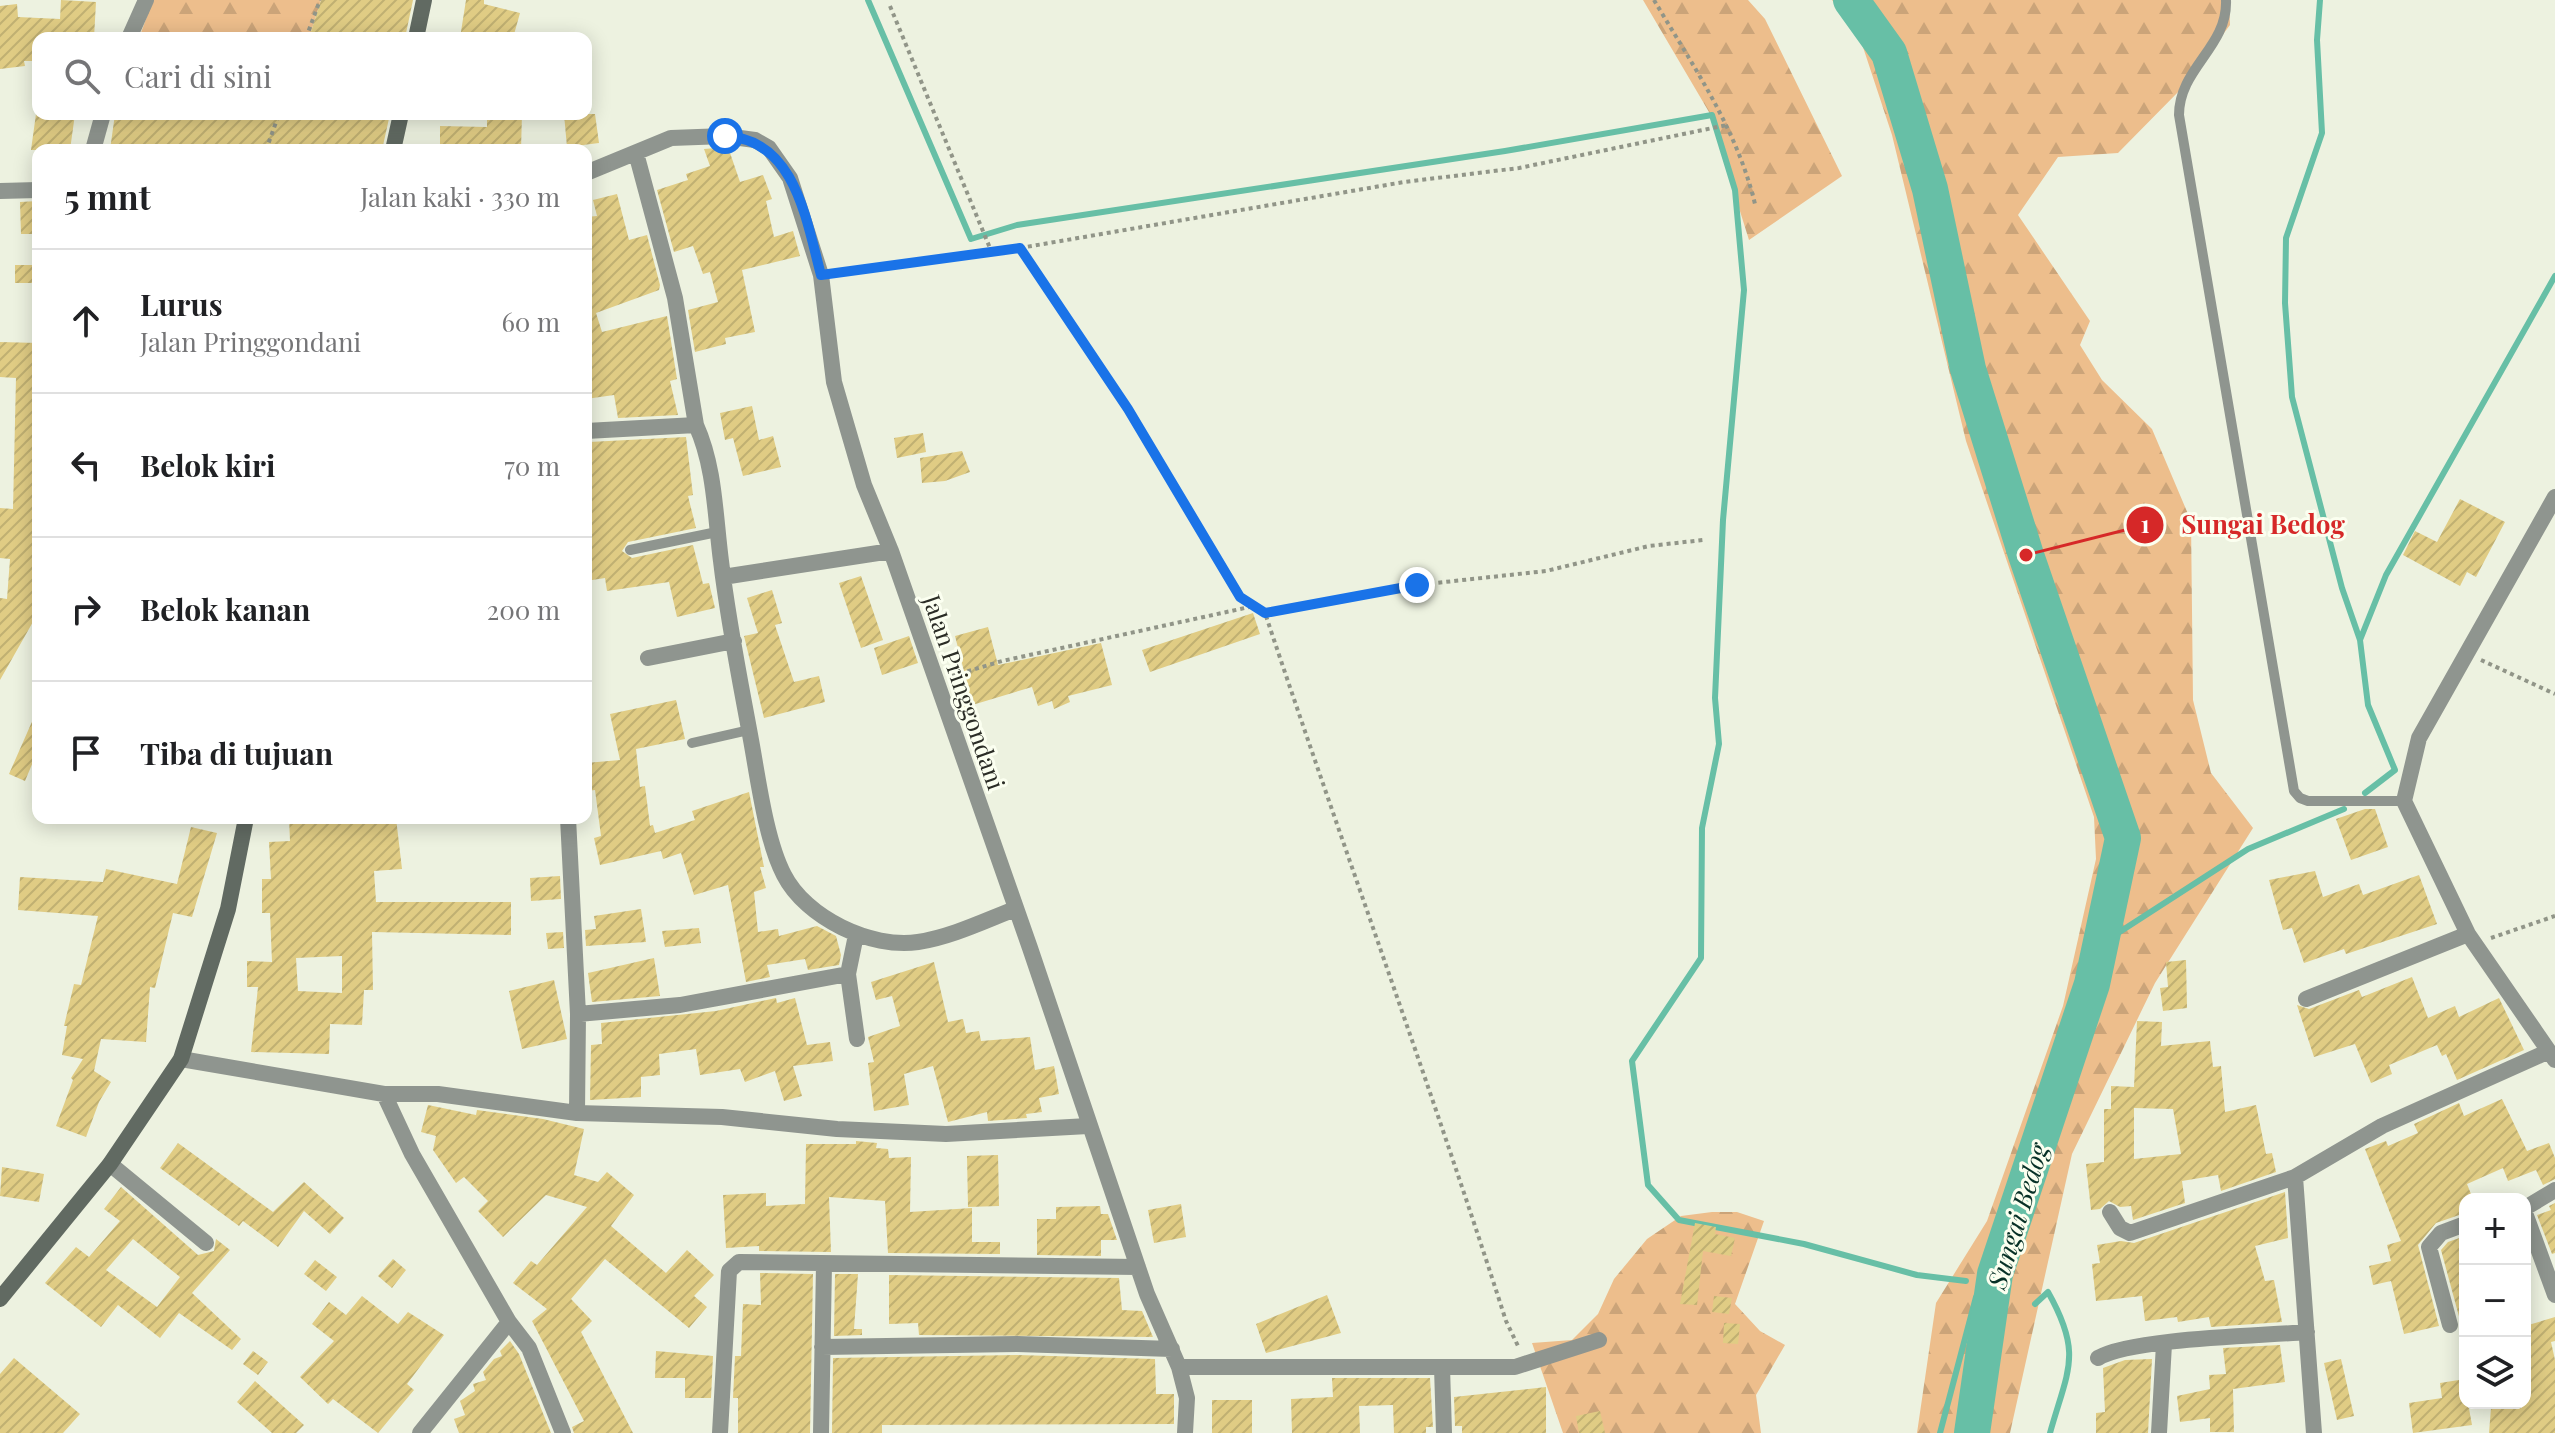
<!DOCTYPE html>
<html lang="id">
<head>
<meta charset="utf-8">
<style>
	:root { --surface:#fff; --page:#f2f2f2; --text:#202124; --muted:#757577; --line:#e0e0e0 }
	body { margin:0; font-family:"Playfair Display",serif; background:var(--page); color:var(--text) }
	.controls { position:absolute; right:24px; bottom:24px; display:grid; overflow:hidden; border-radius:16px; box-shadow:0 4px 20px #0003 }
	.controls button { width:72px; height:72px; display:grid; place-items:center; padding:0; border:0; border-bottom:2px solid var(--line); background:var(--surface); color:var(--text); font:40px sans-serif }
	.stop { position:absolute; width:24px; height:24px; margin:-18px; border:6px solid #1a73e8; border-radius:50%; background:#fff }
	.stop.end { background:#1a73e8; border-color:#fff; box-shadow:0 2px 8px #0008 }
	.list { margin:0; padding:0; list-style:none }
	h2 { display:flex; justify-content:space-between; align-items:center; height:104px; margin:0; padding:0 32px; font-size:34px }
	h2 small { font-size:26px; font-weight:400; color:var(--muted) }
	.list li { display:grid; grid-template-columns:52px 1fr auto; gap:24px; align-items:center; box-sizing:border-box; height:144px; padding:0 32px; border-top:2px solid var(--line) }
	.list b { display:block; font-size:30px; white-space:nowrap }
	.list p { margin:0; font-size:26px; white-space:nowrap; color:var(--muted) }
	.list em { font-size:26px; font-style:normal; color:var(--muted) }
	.icon { flex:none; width:44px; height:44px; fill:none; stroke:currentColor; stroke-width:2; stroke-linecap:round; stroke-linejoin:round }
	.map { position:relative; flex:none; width:2555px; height:1433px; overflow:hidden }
	.search { position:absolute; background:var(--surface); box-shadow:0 4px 20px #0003; left:32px; top:32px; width:560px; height:88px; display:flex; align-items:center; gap:20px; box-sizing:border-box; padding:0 28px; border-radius:16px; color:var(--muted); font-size:30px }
	.panel { position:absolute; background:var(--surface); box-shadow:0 4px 20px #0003; left:32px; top:144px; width:560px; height:680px; border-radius:16px }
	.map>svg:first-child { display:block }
	.forest { fill:url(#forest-firs) }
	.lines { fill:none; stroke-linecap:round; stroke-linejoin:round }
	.stream { stroke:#67bfa6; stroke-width:6 }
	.river { stroke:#67bfa6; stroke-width:36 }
	.building { fill:url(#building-hatch); fill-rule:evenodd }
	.path { stroke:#919588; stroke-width:4; stroke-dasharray:4 4; stroke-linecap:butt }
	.service { stroke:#8f958f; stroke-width:10 }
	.minor { stroke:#8f958f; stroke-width:16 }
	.secondary { stroke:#616a62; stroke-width:16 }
	.route { stroke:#1a73e8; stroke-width:10 }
	.labels { text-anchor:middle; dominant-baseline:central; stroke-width:6; stroke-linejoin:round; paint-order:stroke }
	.street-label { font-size:24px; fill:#2b2d26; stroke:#fbfff0 }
	.water-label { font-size:26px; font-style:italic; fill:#073127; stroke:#fbfff0 }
	.leader { fill:none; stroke:#d62828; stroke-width:3 }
	.callout-dot { fill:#d62828; stroke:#fbfff0; stroke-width:3 }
	.mark-label { font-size:24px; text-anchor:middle; font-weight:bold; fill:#fff }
	.callout-label { font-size:26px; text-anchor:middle; font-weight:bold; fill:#d62828; stroke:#fbfff0; stroke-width:6; stroke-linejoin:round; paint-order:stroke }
</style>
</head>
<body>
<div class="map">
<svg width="2555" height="1433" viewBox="0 0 2555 1433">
	<defs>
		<pattern id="forest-firs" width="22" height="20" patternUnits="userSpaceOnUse" patternTransform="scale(2)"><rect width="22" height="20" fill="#edbe8c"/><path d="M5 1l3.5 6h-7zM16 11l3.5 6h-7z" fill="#cba479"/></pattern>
		<pattern id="building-hatch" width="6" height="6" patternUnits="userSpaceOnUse" patternTransform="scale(2)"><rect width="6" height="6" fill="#e0cc84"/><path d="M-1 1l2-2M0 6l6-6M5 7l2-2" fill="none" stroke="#c0b072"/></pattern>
	</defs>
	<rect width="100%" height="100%" fill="#edf2e0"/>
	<path class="forest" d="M153,0H321L309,38H139Z
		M1643,0H1748L1765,19L1842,176L1749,240L1709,112Z
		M1832,0H2229L2230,25L2184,86L2118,153L2058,157L2018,215L2090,321L2080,345L2102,380L2152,429L2191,521L2193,700L2211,773L2253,828L2155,983L2072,1154L2010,1433H1917L1936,1303L1987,1221L2063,1006L2096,859L2094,817L1966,441L1892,135L1860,38Z
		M1712,1212H1737L1764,1221L1735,1304L1760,1331L1785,1345L1756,1395L1761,1433H1563L1532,1343L1572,1340L1598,1314L1614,1279L1647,1239L1681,1216Z"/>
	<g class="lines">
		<path class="stream" d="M868,0L971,239L1017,225L1505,151L1712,115L1735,190L1744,290L1723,520L1715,698L1719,744L1702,828L1701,958L1632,1061L1648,1185L1679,1220L1804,1244L1917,1275L1966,1281
			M2320,0L2317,40L2322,133L2286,238L2285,303L2292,397L2342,588L2360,640
			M2365,793L2395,770L2368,705L2360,640L2386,575L2555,276
			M2101,944L2248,849L2344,809
			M2035,1304L2048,1292C2083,1354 2068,1369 2050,1433
			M1940,1433L1976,1297"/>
		<path class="river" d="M1851,0L1889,53L1930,189L1968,369L2026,555L2123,838L2092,984L1995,1274L1972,1433"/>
	</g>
	<path class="building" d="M61,0L96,2L94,38H38V61H24L25,66L0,69V6L17,4L18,17L60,19Z
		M321,0H413L405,38H309Z
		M466,0H484V4L520,13L513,38H460Z
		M36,114H75L70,150H31Z
		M115,114H390L382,150H110Z
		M487,114H522L521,150H440V126L487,127Z
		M564,114H595L599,143L567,147Z
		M728,147L740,182L763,175L772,199L766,201L774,237L793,231L800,256L742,270L755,332L725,338L726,344L695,352L688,310L718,302L710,272L703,274L693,246L674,252L657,190L688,180L686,174L710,166L704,149Z
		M617,194L629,240L647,235L660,285L659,290L596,313L602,332L667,316L677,379L670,381L678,415L618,418L614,395L586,399V217L597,216L593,200Z
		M38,201V234H21L20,202Z
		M15,265H37L38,283H15Z
		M0,342L38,343V613L0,680V598L7,599L10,559L0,558V508L13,509L16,378L0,377Z
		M752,406L759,440L773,436L781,467L743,476L733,438L725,440L720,413Z
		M923,433L926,452L897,458L894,438Z
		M686,437L693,495L688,496L696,528L628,542L622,551L632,558L693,545L703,584L709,583L715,608L677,617L669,582L607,591L605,578L586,581V465L591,464L589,442Z
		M962,451L970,472L945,481L922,483L920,458Z
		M2460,499L2505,522L2476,577L2467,572L2460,586L2403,555L2415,531L2437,542Z
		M861,576L883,640L861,648L839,583Z
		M772,590L782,623L775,625L794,682L819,676L825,702L764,718L744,636L758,633L747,598Z
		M1253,613L1260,634L1150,672L1142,650Z
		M988,627L998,665L1101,643L1112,685L1068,696L1070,702L1054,709L1052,701L1038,706L1032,687L959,709L952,682L966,679L955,636Z
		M909,636L918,663L882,675L874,648Z
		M676,700L685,739L636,749L640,787L645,786L650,826L653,825L655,833L695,820L692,811L749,792L764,867H760L766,888L754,892L758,932L778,929L779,936L817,926L836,936L841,955L839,965L808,970L805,959L767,965L770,977L746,982L728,885L694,895L681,853L663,859L661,851L600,865L594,838L601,836L595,790L587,791L586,763L620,760L610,714Z
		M38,708V750L25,781L9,774Z
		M2365,809H2375L2388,847L2351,860L2336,819Z
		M289,818H396L402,869L374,871L376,902H511V935L372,932L373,990H364L362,1025L330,1024L329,1054L251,1052L258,987H247V961L272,962L270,913H262V879H271L269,842L290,841ZM342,956V993L298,991L296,958Z
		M191,827L217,833L192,917L173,913L155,988L150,987L146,1042L101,1039L94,1071L111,1082L99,1102L86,1137L56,1126L73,1080L71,1078L83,1059L62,1055L67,1026H64L74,984L81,985L98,916L18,910L20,877L103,882L106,869L177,884Z
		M2315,871L2323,897L2359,884L2363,895L2419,875L2437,924L2346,954L2344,949L2304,963L2292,928L2283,930L2269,880Z
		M560,876L561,899L531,901L530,878Z
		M641,909L646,942L586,946L585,930L596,929L594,916Z
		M699,928L701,943L665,947L662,931Z
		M563,932L564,948L548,949L546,933Z
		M654,958L660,996L592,1002L588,973Z
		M2186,960L2187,1008L2163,1011L2160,988L2168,987L2166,962Z
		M934,962L948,1022L963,1019L966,1033L979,1031L981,1041L1030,1037L1035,1070L1054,1066L1059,1094L1039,1098L1042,1112L1026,1114L1027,1118L988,1121L987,1112L948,1122L933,1066L904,1074L909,1105L874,1111L868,1063L874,1062L868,1037L900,1026L892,996L876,1000L871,982Z
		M2412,977L2428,1018L2455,1006L2459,1017L2499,998L2524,1050L2457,1080L2446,1054L2442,1056L2437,1045L2389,1065L2392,1074L2371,1083L2355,1044L2314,1057L2297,1005L2309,1009L2359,990L2362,997Z
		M554,980L567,1039L522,1049L509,991Z
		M776,998L777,1003L795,998L807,1045L830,1042L833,1061L793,1066L802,1096L784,1101L775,1071L745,1082L740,1069L700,1075L696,1049L659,1054L660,1075L641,1077V1097L590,1100L591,1045L602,1044L601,1023L716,1011Z
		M2137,1021L2162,1022L2161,1046L2210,1041L2213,1067L2221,1066L2225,1112L2256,1105L2266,1154L2272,1153L2276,1172L2221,1191L2218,1175L2182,1181L2185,1203L2133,1220L2131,1206L2120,1207L2109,1201L2100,1209L2091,1210L2086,1164L2104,1162V1109H2111V1086L2134,1087ZM2134,1108L2173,1109L2181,1154L2134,1159Z
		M2502,1099L2527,1151L2549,1143L2555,1158V1179L2543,1185L2536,1170L2508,1181L2503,1168L2467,1184L2473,1199H2465V1213L2436,1223L2418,1245L2439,1326L2404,1334L2391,1281L2373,1285L2369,1266L2391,1261L2387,1245L2401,1241L2365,1149L2386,1141L2388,1146L2418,1133L2414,1124L2459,1103L2464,1116Z
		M428,1105L476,1115L477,1110L543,1119L584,1129L574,1175L598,1182L607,1172L634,1195L611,1226L666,1273L687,1250L714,1275L694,1296L707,1307L689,1328L605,1259L571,1299L592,1321L581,1332L633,1433H574L572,1427L584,1421L532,1321L547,1309L513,1283L531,1261L537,1265L587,1207L546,1195L503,1237L478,1211L488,1201L464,1177L456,1183L433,1150L436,1136L421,1132Z
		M856,1141L877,1143L876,1148L888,1149L889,1158L911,1157L910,1212L972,1208V1242H1000V1254L888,1253L885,1201L829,1197L831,1252L759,1251V1246L726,1248L723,1195L766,1193V1206L805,1204L806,1144H856Z
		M178,1143L273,1212L304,1182L344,1218L330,1234L304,1211L278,1247L243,1221L239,1226L160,1168Z
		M998,1155L999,1206L968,1207L967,1156Z
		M2,1167L44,1174L39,1202L0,1196Z
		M121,1187L198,1255L214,1251L216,1239L230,1250L192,1293L241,1339L232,1350L179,1313L160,1338L118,1305L101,1327L45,1283L76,1247L89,1257L120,1221L104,1209ZM133,1239L180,1277L157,1307L106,1270Z
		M2285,1192L2288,1238L2255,1246L2265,1281L2274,1280L2282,1322L2211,1327L2209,1317L2178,1322L2177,1317L2145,1321L2142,1296L2096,1301L2092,1264L2100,1263L2097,1245L2121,1241L2134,1243Z
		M2555,1203V1253L2552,1254L2537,1215L2551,1210L2549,1206Z
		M1181,1204L1186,1237L1154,1243L1148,1210Z
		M1100,1206L1101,1214H1108L1117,1240H1101V1256L1037,1255V1219H1056V1207Z
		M1695,1223L1716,1227L1715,1234L1735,1238L1731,1256L1703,1251L1697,1305L1680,1304Z
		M2465,1236V1319L2460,1320L2441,1250L2448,1242Z
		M393,1259L406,1270L392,1288L378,1276Z
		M315,1260L337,1277L326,1291L304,1274Z
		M760,1273L813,1274L810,1433H738V1398H733L735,1356H741L743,1304L761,1305Z
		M835,1274H858L854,1329H862V1335L834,1336Z
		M889,1275L1119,1278L1122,1310L1142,1311L1153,1337L919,1335L918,1323L889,1324Z
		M1327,1295L1341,1333L1266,1353L1256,1324Z
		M362,1296L398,1324L408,1312L444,1335L407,1384L414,1390L378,1433L333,1399L328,1404L300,1377L334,1341L312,1324L329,1302L346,1315Z
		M1714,1296L1732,1298L1729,1314L1712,1312Z
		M2555,1317V1341L2551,1342L2555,1360V1433H2489L2491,1408L2525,1403V1326Z
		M1724,1323L1740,1324L1738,1344L1723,1343Z
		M510,1341L519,1354L551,1433H459L454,1419L465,1415L460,1401L475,1391L473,1384L486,1380L483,1372L494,1359L502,1356L500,1351Z
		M2280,1345L2285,1382L2233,1389L2234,1432H2210V1418L2180,1422L2177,1396L2210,1389L2209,1375L2226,1374L2223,1348Z
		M253,1351L268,1362L258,1375L243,1364Z
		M656,1351L713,1356L711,1398H685V1378H655Z
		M1017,1355L1155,1359L1156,1394H1174V1424L882,1425V1433H832L833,1358Z
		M14,1358L80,1414L63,1433H0V1374Z
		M2152,1359L2148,1433H2096V1413L2105,1412L2103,1368L2125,1360Z
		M2341,1359L2354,1416L2337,1420L2324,1363Z
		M1332,1378H1430L1433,1427H1426V1433H1394L1393,1405L1359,1406L1360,1433H1292L1291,1399L1333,1397Z
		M2465,1379V1403H2468L2472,1425L2413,1433L2409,1403L2442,1398L2440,1383Z
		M255,1381L304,1425L296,1433H272L237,1402Z
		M1546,1387V1433H1462V1426H1455L1454,1397Z
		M1212,1400H1252V1433H1212Z
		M1600,1411L1605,1433H1579L1576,1416Z"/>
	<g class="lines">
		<path class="path" d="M1654,0C1693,66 1737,129 1755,204
			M890,6L992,253
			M306,38L320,0
			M266,150L279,114
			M1020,248L1404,182L1519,168L1727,125
			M835,273L1020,248L1128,409L1240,597L1265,613C1344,850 1430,1084 1506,1321L1519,1348
			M1265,613L1417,585L1546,571L1649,546L1703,540
			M2481,660L2555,694
			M952,676L1002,661L1254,606
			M2491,938L2555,916"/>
		<path class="service" d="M2226,0C2228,47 2179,68 2179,115L2294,791L2300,798L2308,801H2404
			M630,550L717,532
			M692,743L749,730"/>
		<path class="minor" d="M129,38L146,0
			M93,150L103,114
			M636,153L675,298L696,425
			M586,173L671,138L725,136L755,140L769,148L790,178L821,275L834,382L864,485L891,551L1030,948L1147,1294L1179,1367L1187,1398L1185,1433
			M0,191L38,190
			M586,431L696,425C715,467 715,515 721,561C728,621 740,680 751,740C758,778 766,841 784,875C806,918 871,949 918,942C951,937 984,921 1015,909
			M2555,497L2419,738L2404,801L2468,934L2555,1060
			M723,577L891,551
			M648,658L734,641
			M568,818L578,1014L577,1113
			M856,935L848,974L857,1039
			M2306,999L2468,934
			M578,1014L680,1005L848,974
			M181,1059L384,1094H438L577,1113L722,1117L837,1129L946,1134L1088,1126
			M384,1094L412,1154L509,1322L529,1348L563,1433
			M110,1164L206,1243
			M2525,1208L2555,1190
			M2110,1212L2120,1228L2130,1233L2295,1177
			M2525,1213L2555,1295
			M2450,1325L2429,1247L2441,1233L2465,1224
			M822,1347L1017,1344L1172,1349
			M2098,1358C2132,1338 2261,1336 2307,1332
			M1179,1367H1515L1599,1340
			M1442,1367L1444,1433
			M420,1433L509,1322
			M720,1433L729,1271L739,1262L1138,1267
			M821,1433L824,1264
			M2159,1433L2164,1344
			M2314,1433L2295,1177L2382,1126L2547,1052"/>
		<path class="secondary" d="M416,38L424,0
			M393,150L401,114
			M0,1299L110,1164L181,1059L228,909L246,818"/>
	</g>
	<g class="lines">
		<path class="route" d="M725,136C795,139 806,219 821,275L1020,248L1128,409L1240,597L1265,613L1417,585"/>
	</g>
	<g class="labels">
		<g class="street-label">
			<text transform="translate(965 692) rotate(71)">Jalan Pringgondani</text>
		</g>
		<g class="water-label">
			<text transform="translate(2017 1216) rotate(-73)">Sungai Bedog</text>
		</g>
	</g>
	<path class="leader" d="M2026 555L2145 525"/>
	<g class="callout-dot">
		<circle cx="2026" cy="555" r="8"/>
		<circle cx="2145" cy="525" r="20"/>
	</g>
	<g class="mark-label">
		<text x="2145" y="533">1</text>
	</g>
	<g class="callout-label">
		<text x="2263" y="534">Sungai Bedog</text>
	</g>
</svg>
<div class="controls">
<button>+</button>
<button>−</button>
<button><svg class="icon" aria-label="layers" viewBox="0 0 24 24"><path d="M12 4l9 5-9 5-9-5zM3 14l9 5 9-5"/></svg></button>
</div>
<div class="stop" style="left:725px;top:136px"></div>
<div class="stop end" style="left:1417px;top:585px"></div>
<div class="search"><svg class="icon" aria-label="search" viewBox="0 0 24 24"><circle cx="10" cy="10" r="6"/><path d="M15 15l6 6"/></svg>Cari di sini</div>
<section class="panel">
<h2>5 mnt<small>Jalan kaki · 330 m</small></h2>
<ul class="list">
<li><svg class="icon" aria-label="ahead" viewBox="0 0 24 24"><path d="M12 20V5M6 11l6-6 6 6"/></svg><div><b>Lurus</b><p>Jalan Pringgondani</p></div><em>60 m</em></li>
<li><svg class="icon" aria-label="left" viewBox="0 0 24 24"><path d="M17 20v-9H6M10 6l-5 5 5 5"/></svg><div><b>Belok kiri</b></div><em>70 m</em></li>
<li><svg class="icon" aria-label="right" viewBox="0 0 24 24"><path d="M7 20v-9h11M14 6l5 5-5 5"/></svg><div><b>Belok kanan</b></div><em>200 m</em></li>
<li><svg class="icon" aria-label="arrive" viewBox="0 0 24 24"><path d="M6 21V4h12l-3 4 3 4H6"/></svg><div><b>Tiba di tujuan</b></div></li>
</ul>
</section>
</div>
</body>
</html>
